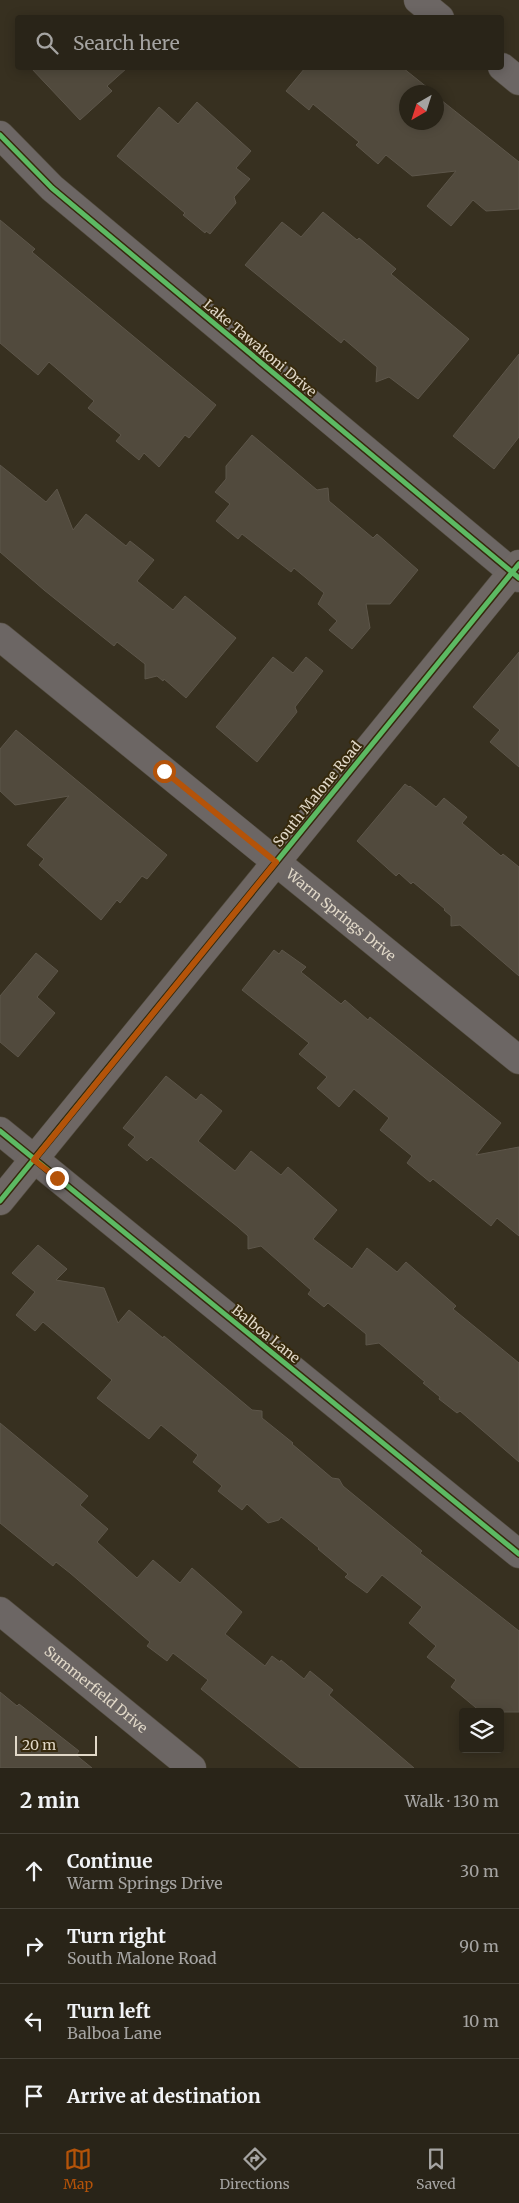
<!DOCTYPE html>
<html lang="en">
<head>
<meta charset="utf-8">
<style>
	:root { --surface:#292418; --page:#312c21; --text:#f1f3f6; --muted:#a5a4a2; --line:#454137; --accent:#b45309 }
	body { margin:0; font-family:Merriweather,serif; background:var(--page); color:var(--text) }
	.controls { position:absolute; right:15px; bottom:15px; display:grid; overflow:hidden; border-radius:5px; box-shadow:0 2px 12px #0003 }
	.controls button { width:45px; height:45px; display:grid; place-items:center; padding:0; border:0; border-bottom:1px solid var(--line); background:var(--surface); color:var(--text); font:25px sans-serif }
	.compass { position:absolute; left:399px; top:85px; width:45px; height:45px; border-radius:50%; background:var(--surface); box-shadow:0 2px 12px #0003; rotate:219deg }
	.scale { position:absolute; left:15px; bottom:12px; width:82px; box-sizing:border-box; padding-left:5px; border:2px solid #e1d8c8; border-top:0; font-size:14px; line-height:18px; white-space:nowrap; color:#e1d8c8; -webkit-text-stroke:4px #36290c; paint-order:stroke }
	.stop { position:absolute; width:15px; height:15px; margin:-11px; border:4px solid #b45309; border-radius:50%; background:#fff }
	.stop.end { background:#b45309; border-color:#fff; box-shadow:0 1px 5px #0008 }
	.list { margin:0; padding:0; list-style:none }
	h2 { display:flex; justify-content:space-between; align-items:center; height:65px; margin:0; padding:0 20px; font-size:21px }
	h2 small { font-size:16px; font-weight:400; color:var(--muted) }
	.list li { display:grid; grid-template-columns:32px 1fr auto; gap:15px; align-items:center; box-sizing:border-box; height:75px; padding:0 20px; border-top:1px solid var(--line) }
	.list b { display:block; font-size:19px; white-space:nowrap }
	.list p { margin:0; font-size:16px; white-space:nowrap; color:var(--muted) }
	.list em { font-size:16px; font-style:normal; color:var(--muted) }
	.icon { flex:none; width:28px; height:28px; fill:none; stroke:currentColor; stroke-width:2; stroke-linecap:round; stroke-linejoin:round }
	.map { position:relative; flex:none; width:519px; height:1768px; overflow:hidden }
	.search { position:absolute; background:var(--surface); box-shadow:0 2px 12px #0003; left:15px; right:15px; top:15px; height:55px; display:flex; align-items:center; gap:12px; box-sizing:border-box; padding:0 18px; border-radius:5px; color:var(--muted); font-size:19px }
	.sheet { height:365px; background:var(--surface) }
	nav { display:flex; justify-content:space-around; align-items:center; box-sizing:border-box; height:70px; border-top:1px solid var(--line); background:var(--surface); font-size:14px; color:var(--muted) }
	nav a { display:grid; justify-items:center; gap:2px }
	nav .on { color:var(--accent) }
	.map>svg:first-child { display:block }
	.building { fill:#514a3d; stroke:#5d564a }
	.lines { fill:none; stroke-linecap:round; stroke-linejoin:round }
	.street-casing { stroke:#544d40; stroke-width:29 }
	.secondary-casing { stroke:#544d40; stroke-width:29 }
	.street { stroke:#6c6664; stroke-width:28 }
	.secondary { stroke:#6e6764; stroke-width:28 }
	.cycleway-casing { stroke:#36290c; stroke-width:8 }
	.cycleway { stroke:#5cba63; stroke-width:5 }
	.route { stroke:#b45309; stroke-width:6 }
	.labels { text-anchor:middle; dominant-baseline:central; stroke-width:4; stroke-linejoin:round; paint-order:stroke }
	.street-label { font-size:14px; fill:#e1d8c8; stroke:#36290c }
</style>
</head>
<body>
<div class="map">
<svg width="519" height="1768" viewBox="0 0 519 1768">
	<rect width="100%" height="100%" fill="#373020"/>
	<path class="building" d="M31,68H127L107,86L112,91L80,120Z
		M305,68H403L433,92H406V122H436V96L519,162V209L486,211L473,200L451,226L427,206L456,171L412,176L386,155L378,164L356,145L359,142L313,104L309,110L286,91Z
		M197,102L251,151L236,168L250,179L234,197L236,203L210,234L206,231L205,233L183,215L185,213L117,156L159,107L178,124Z
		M323,212L357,240L359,238L396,269L391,274L469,339L418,399L389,377L376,382L377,367L344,339L341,343L245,265L282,222L301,237Z
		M0,220L35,249L32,252L216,405L189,438L185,435L159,467L144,453L139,460L116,441L121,435L88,408L94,401L49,362L38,375L0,343Z
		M519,354V437L494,469L453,436Z
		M252,435L317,490L328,488L329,501L373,538L377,534L418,570L390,604H366L370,628L352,649L329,630L337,621L318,604L324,593L294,568L291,572L242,534L238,539L216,521L230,504L215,492L226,479V466Z
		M0,465L46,502L57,489L73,530L86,514L126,546L130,541L154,560L137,581L173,610L185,596L236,638L186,698L164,679L163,681L157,676L145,679V664L117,642L114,646L44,590L0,552Z
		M519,652V767L490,742L500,730L473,707Z
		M273,657L293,673L306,657L323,671L295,707L297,712L257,762L216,727Z
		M16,730L167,855L147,879L142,876L120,903L117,900L101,920L39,865L44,859L27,845L69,796L15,805L0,791V749Z
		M405,784L409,787L410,786L436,807L444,798L467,817L462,823L501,856L503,854L519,867V976L460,925L451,926V916L444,910L445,909L413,882L411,884L399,873L396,876L357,841Z
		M274,950L279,954L282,950L306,967L301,972L341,1004L345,1000L368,1020L370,1017L501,1123L476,1155L519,1147V1236L497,1218L491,1226L433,1179L430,1182L407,1163L412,1156L380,1130L389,1118L354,1089L339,1107L317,1088L327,1077L299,1054L309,1043L242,990Z
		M36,953L58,971L37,997L55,1013L18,1057L0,1042V996Z
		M166,1076L196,1100L201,1094L222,1111L198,1141L235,1171L251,1151L281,1175L288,1167L337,1210L313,1239L352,1269L367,1248L397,1272L406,1262L456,1306L453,1309L519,1363V1462L460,1411L457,1413L439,1399L440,1397L423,1383L425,1382L379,1343L366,1345V1334L328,1303L324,1307L308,1294L311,1290L261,1246L248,1249V1236L238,1227L151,1157L147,1161L128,1145L135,1137L123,1128Z
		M38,1245L67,1269L56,1280L104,1288L118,1323L129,1310L163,1338L164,1336L252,1410L262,1411V1418L293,1443L292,1444L332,1478L339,1479L343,1486L422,1551L420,1553L519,1631V1712H481L451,1687L456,1680L427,1657L436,1646L409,1623L422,1607L382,1575L367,1593L345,1577L348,1574L318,1549L319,1548L281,1517L279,1520L268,1523L247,1504L242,1510L218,1491L222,1486L193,1462L198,1455L161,1425L149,1439L97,1398L112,1380L43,1322L35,1331L16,1315L35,1292L12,1273Z
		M0,1423L88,1496L80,1505L108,1529L97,1542L137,1578L153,1560L180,1583L192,1568L242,1612L225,1634L265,1666L272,1656L280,1662L281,1660L304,1679L310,1671L333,1690L329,1695L414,1768H300L201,1689L208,1680L173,1653L167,1661L147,1646L150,1642L70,1573L56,1562L53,1566L0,1523Z
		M0,1692L17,1706L19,1704L79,1751L76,1755L92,1768H0Z"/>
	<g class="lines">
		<g class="street-casing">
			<g id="street">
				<path d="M418,0L440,18"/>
				<path d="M502,67L519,81"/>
				<path d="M0,135L52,188L519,578"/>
				<path id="s1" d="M0,637L519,1060"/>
				<path d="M0,1131L519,1554"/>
				<path id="s2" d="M0,1611L192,1768"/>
			</g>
		</g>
		<g class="secondary-casing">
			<path id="secondary" d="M0,1201L519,564"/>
		</g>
		<use href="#street" class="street"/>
		<use href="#secondary" class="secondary"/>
		<g class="cycleway-casing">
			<path id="cycleway" d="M0,135L52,188L519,578
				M0,1131L519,1554
				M0,1201L519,564"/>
		</g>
		<use href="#cycleway" class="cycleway"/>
	</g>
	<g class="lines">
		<path class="route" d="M57,1178L34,1160L276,862L164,771"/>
	</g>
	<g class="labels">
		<g class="street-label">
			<text transform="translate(260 348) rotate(40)">Lake Tawakoni Drive</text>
			<text transform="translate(317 794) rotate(-51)">South Malone Road</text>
			<text stroke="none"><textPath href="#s1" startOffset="440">Warm Springs Drive</textPath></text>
			<text transform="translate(266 1334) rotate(39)">Balboa Lane</text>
			<text stroke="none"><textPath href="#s2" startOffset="124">Summerfield Drive</textPath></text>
		</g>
	</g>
</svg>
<div class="controls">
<button><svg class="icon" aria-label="layers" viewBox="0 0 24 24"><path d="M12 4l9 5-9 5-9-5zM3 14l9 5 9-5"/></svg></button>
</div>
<svg class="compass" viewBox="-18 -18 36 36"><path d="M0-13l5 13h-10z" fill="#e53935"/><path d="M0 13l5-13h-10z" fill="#a5a4a2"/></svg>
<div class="scale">20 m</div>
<div class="stop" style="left:164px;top:771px"></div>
<div class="stop end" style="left:57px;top:1178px"></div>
<div class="search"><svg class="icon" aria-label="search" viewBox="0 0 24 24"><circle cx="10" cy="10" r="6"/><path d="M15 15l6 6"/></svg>Search here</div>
</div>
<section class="sheet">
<h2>2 min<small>Walk · 130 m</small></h2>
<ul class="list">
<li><svg class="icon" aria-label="ahead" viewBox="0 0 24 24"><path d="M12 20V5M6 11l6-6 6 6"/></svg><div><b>Continue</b><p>Warm Springs Drive</p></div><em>30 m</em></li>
<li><svg class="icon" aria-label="right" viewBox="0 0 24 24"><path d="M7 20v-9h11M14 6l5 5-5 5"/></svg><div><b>Turn right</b><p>South Malone Road</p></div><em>90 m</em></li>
<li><svg class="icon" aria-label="left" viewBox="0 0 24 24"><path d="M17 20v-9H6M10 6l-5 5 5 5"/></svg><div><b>Turn left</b><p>Balboa Lane</p></div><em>10 m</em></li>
<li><svg class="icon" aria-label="arrive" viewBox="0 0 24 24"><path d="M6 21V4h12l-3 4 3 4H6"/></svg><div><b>Arrive at destination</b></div></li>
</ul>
</section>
<nav>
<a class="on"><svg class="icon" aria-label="map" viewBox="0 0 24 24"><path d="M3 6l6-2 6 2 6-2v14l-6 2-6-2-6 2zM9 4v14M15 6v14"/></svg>Map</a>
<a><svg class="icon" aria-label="directions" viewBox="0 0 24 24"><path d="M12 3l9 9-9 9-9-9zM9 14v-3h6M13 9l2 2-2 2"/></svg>Directions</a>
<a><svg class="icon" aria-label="saved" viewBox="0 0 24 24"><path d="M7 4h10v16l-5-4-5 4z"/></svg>Saved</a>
</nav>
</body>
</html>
